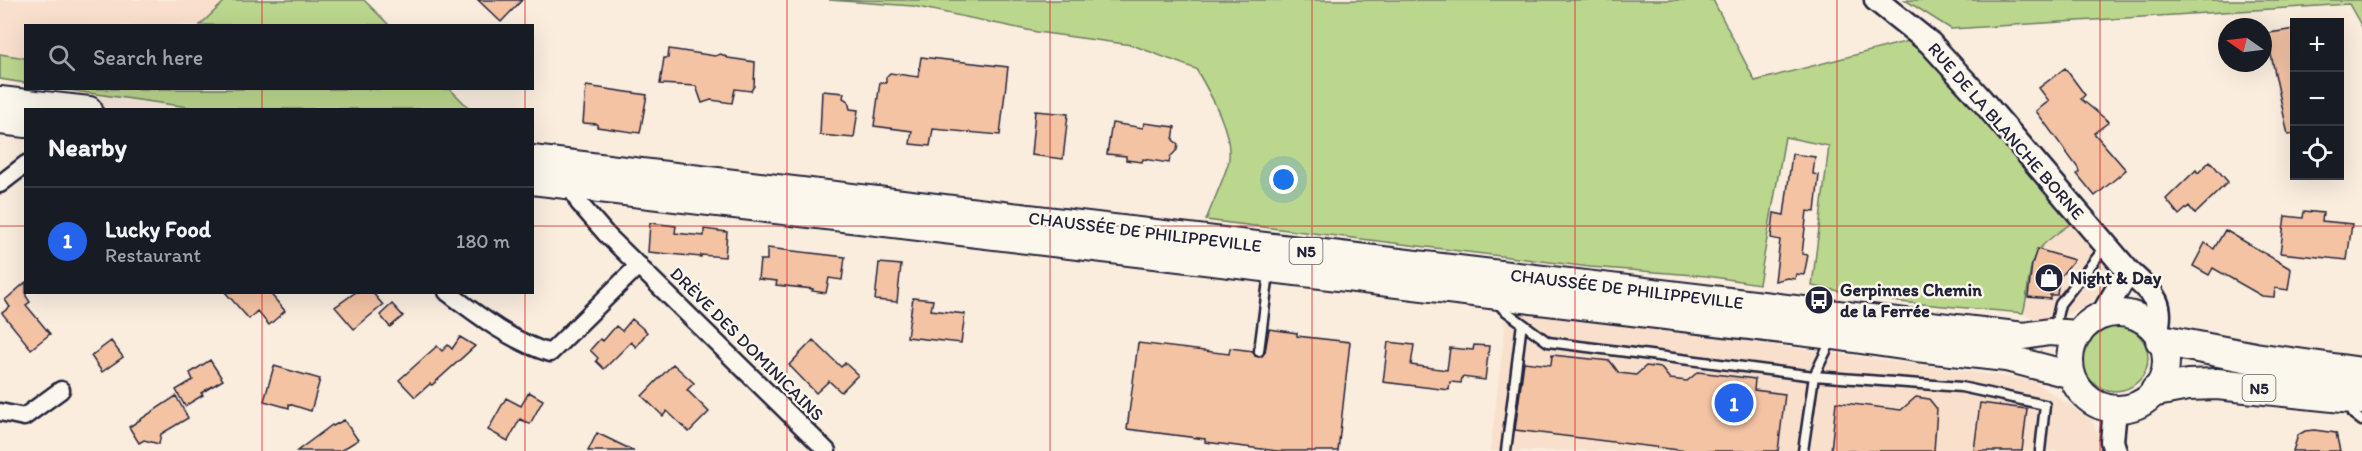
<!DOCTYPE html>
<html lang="en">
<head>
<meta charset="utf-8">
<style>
	:root { --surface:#171b24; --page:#242831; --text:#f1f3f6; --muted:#9ea1a6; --line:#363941; --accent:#2563eb }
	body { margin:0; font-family:Itim,sans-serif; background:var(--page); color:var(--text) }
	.controls { position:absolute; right:18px; top:18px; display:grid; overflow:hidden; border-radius:0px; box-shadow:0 6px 24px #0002 }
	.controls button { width:54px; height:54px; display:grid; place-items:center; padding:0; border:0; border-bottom:2px solid var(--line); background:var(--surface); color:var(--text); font:30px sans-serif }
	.compass { position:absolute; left:2218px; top:18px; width:54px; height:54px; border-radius:50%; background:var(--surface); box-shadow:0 6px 24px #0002; rotate:284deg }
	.you { position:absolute; left:1284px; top:180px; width:21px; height:21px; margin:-15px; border:4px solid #fff; border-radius:50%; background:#1a73e8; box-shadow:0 0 0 9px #1a73e833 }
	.badge { display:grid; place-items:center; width:39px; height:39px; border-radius:50%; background:var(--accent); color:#fff; font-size:20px; font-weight:700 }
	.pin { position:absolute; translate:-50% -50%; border:3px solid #fff; box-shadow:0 2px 6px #0006 }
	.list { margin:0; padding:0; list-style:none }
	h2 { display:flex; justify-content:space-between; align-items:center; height:78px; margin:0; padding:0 24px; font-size:26px }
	h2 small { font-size:20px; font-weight:400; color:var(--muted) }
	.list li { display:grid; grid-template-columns:39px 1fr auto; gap:18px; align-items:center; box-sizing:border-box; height:108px; padding:0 24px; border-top:2px solid var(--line) }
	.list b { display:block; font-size:22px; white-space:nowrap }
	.list p { margin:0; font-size:20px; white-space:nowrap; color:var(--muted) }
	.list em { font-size:20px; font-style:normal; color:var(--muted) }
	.icon { flex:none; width:33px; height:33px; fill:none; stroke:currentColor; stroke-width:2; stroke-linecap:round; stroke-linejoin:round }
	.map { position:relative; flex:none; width:2362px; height:451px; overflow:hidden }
	.search { position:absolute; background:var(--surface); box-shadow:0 6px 24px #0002; left:24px; top:24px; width:510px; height:66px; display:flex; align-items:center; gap:15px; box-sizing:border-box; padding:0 21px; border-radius:0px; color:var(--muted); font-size:22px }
	.panel { position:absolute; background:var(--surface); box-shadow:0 6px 24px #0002; left:24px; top:108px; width:510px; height:186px; border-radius:0px }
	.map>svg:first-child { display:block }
	.built { fill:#f8e0cd }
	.green { fill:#bbd68d; stroke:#6e7c64; stroke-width:1.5 }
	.building { fill:#f4c3a4; stroke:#22223b; stroke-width:1.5 }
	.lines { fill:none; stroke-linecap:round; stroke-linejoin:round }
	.lane-casing { stroke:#22223b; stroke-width:13 }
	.street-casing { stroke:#22223b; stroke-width:21 }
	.secondary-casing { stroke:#22223b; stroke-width:27 }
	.primary-casing { stroke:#22223b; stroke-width:30 }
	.highway-casing { stroke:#22223b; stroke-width:34 }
	.lane { stroke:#fbf7ec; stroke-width:8 }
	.street { stroke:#fbf7ec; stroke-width:16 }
	.secondary { stroke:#fbf7ec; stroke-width:22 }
	.primary { stroke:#fbf7ec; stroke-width:26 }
	.highway { stroke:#fbf7ec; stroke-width:30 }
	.grid { fill:none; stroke:#d62828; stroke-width:1.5; stroke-opacity:0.55 }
	.labels { text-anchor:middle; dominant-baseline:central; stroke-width:5; stroke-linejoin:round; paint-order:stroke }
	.shield { fill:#fbf7ec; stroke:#636270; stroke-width:1.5 }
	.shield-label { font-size:16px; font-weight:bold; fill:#22223b }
	.street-label { font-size:18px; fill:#22223b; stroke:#fbf7ec }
	.poi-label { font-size:18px; font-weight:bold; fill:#22223b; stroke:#fbf7ec; text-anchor:start }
</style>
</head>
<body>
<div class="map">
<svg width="2362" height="451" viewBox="0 0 2362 451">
	<rect width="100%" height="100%" fill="#faedde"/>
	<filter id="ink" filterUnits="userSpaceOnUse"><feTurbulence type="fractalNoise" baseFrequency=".0167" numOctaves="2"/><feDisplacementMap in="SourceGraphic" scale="12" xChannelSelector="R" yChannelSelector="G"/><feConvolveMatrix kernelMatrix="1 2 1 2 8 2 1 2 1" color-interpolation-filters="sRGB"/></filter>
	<g filter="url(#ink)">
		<path class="built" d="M0,0H226L200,25L26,26L25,57L0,54Z
			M2074,221L2110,261L2100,295L2085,306L2044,324L2023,313L2028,297L2032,263L2038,250Z
			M1503,309L2032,380L2092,420L2104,451H1490L1505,329Z"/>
		<path class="green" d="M226,0H364L389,25H200Z
			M829,0H1713L1755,81L1916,39L2074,221C2063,230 2045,240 2037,252C2027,269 2029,294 2023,313L1899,302L1812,286L1829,146L1785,137L1759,284L1707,276L1590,267L1206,220C1213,202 1222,183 1228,164C1235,136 1210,93 1196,69L1132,45L1037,32L913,6Z
			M1905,0H2362V27L2349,4L1951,29Z
			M0,54L25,58V83L0,79Z
			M61,89H450L470,109H202Z
			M2082 358a33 33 0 1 1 66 0a33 33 0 1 1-66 0Z"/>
		<path class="building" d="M478,0H522L501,22Z
			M2295,29V134L2288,135L2270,50L2263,52V34Z
			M669,49L715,56L721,54L728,58L755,62L754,86L751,91L735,89L732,103L711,100L702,103L696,86L660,84L664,58H668Z
			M921,57L1008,67L1000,135L933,129L930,146L910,144L912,131L874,126L880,82L886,83V77L890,73L918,77Z
			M2065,68L2085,95L2081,99L2109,122L2094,133L2126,170L2095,196L2077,174L2079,172L2078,168L2036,111L2049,101L2039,88Z
			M586,86L647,95L640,133L597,127V124L583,123Z
			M822,91L844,93L843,98L848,101L850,109L858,110L854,138L820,135Z
			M1035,111L1068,114L1063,159L1031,155Z
			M1112,123L1143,128L1144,123L1175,127L1173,140L1178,144L1177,150L1170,157L1169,163L1143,159L1142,162L1126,160V156L1107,154Z
			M1792,154L1815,157L1813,174L1819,175L1815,212L1807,211L1802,254L1808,255L1804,275L1796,274L1795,279L1787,278L1775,281L1780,240L1771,238L1774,213L1784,215Z
			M2210,161L2228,182L2195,214L2189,206L2179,215L2166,199L2196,170L2198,173Z
			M2304,211L2323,213L2322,221L2352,224L2347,260L2280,253L2285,216L2303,218Z
			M650,223L676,226L675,233L704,236V229L727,232L725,257L701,255V257L648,252Z
			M2225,230L2291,269L2288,290L2275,288L2274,297L2262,296L2213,268L2209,275L2193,266L2205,243L2214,249Z
			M767,248L845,257L842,280L829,278L826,293L812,291L813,289L776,285L777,281L758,279L760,260H767Z
			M2037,249L2074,260L2059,278L2057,295H2050V299L2028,297L2032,264Z
			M879,263L901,265L897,302L875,300Z
			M26,282V296L30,302L26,305L50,334L31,349L2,313L10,307L5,300Z
			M225,292H269L285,311L269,325L257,311L249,319Z
			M356,292H372L383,305L354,329L335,307Z
			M913,298L933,300L931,310L965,314L961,343L907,337Z
			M392,304L403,316L390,327L380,315Z
			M632,319L647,332L636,347L631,342L604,369L596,361L598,358L590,350L600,339L603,341L616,326L622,331Z
			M1269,329L1297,333V336L1350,342L1338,451H1278L1205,442V439L1127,429L1138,343L1229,354L1230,348L1253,351L1255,356L1259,357L1265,352Z
			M460,337L475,346L432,385L430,384L415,397L399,380L437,346L442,351L448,345L452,349Z
			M813,340L841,367L845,363L858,375L841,392L829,381L816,393L789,365Z
			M111,341L123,357L102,372L91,356Z
			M1388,342L1414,345L1411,365L1447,370L1450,348L1473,350L1474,345L1489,346L1485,380L1462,377L1461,383L1450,382L1449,390L1383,382Z
			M1552,355L1610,361L1619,373L1636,375L1646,366L1661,368L1670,379L1687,381L1698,372L1755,379L1754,390L1785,394L1778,451H1687L1515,430L1524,362L1551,365Z
			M210,360L223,380L201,393L203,395L185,406L176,390L193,380L190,373Z
			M673,364L694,383L687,390L709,412L689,432L667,411L663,416L642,396Z
			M274,366L320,379L311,411L289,404V408L264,401Z
			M529,392L543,400L530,424L520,419L508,441L488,430L506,398L521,406Z
			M176,396L188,418L161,434L159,444L144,440L139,443L129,427Z
			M1916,397L1929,399L1937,409L1934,451H1831L1836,402L1901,410Z
			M1980,403L2027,409L2022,451H1974Z
			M344,420L358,440L340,451H297L332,425L333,426Z
			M2314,430L2336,433L2340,451H2293L2298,435L2305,431Z
			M597,433L634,451H588Z"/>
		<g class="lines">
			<g class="lane-casing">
				<path id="lane" d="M1498,303L1503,309L1548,342L1814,376L1961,387L2045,405L2040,451
					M2054,330L2060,304L2106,246
					M1259,351L1269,273
					M2352,405L2353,414L2362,421
					M1506,451L1522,323
					M1803,451L1814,376L1832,339"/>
			</g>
			<g class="street-casing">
				<path id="street" d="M0,184L26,164
					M571,187L579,203L606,234L827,451
					M447,292C479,316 511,341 550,353L639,265
					M0,412L24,417L61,390"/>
			</g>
			<g class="secondary-casing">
				<path id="secondary" d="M1876,0L1930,43L1980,98L2128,271C2150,292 2166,300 2156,333
					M2101,317L2128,271
					M2115,410L2112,441L2115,451"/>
			</g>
			<g class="primary-casing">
				<path id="primary" d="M0,100L89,110
					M0,121L26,124
					M532,159L2024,336L2049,332L2079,334
					M532,181L1833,336L1916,348L2006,358L2072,375
					M2070 361a48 48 0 1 1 96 0a48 48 0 1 1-96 0Z"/>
			</g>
			<g class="highway-casing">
				<path id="highway" d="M2161,340L2255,358L2362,373
					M2156,391L2188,385L2217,384L2362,399"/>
			</g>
			<use href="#lane" class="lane"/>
			<use href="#street" class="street"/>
			<use href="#secondary" class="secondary"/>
			<use href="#primary" class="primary"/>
			<use href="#highway" class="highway"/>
		</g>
	</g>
	<path class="grid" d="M262,0V26M525,0V26M787,0V451M1050,0V451M1312,0V451M1575,0V451M1837,0V451M2100,0V451M262,88V110M525,88V110M0,226H26M532,226H2362M262,292V451M525,292V451"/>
	<defs>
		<g id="shop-disc" transform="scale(1.5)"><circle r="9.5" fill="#22223b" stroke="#fbf7ec"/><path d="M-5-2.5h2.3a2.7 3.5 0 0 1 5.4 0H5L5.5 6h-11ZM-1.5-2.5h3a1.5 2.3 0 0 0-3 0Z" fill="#fff"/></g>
		<g id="bus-disc" transform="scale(1.5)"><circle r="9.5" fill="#22223b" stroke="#fbf7ec"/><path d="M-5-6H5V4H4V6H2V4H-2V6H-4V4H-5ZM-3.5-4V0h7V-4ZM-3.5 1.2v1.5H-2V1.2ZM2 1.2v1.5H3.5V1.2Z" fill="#fff"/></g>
	</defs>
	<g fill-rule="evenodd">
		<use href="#shop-disc" x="2049" y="278"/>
		<use href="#bus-disc" x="1819" y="300"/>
	</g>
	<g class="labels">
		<g class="shield">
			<rect x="1289.5" y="238" width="33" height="26" rx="4.5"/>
			<rect x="2242.5" y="375" width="33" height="26" rx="4.5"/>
		</g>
		<g class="shield-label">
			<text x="1306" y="251">N5</text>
			<text x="2259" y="388">N5</text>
		</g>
		<g class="street-label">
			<text transform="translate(2006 131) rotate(49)">RUE DE LA BLANCHE BORNE</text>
			<text transform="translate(1145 232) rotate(7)">CHAUSSÉE DE PHILIPPEVILLE</text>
			<text transform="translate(1627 289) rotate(7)">CHAUSSÉE DE PHILIPPEVILLE</text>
			<text transform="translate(747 344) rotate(45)">DRÈVE DES DOMINICAINS</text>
		</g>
		<g class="poi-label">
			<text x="2070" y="278">Night &amp; Day</text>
			<text x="1840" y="290">Gerpinnes Chemin<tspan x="1840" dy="21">de la Ferrée</tspan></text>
		</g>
	</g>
</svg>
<div class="controls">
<button>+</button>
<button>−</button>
<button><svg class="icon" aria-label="locate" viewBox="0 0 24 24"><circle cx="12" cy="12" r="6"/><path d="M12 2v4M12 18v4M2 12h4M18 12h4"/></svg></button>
</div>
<svg class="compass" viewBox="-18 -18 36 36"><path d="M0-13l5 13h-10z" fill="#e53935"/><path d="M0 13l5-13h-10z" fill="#9ea1a6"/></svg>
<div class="you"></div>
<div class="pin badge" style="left:1734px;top:403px">1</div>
<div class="search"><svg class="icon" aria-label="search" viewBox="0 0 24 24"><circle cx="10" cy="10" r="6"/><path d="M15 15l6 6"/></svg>Search here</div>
<section class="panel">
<h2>Nearby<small></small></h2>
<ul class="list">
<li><span class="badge">1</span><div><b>Lucky Food</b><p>Restaurant</p></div><em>180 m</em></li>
</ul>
</section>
</div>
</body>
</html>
